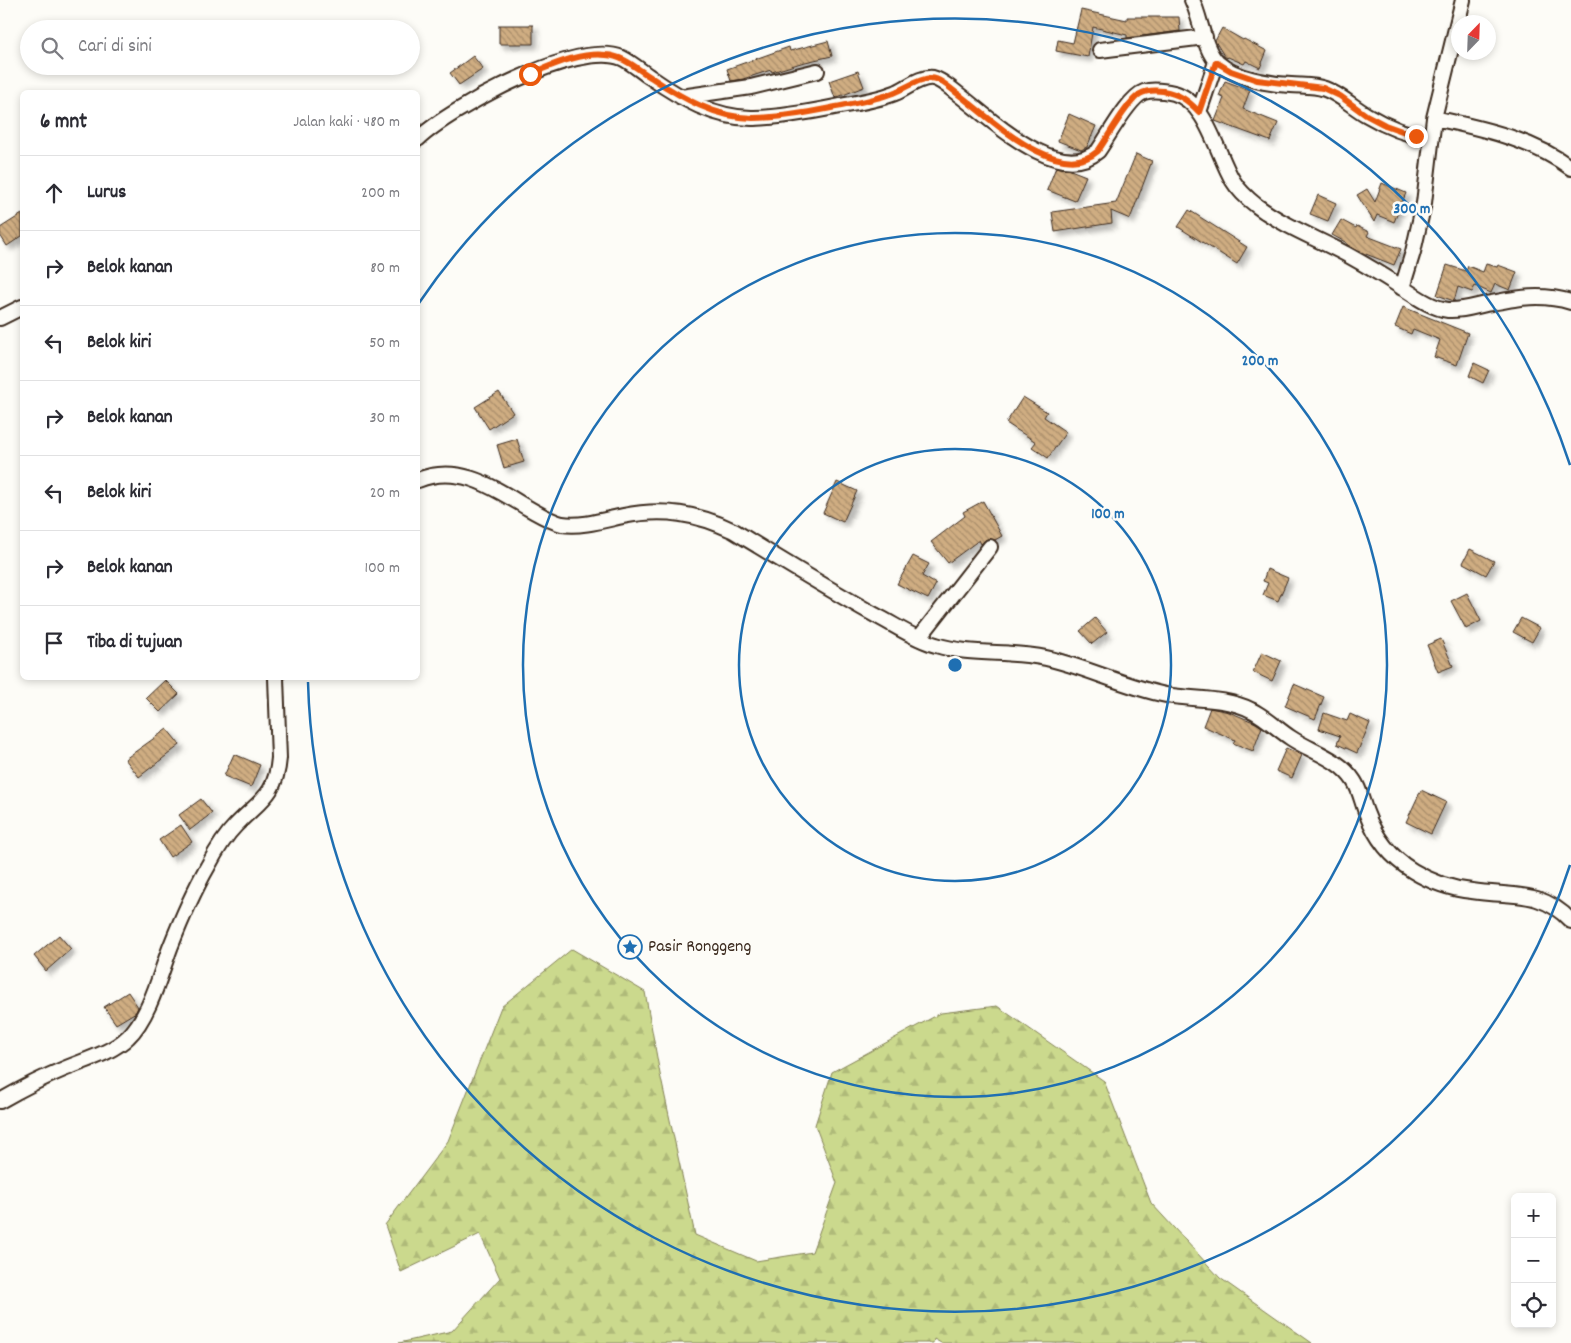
<!DOCTYPE html>
<html lang="id">
<head>
<meta charset="utf-8">
<style>
	:root { --surface:#fff; --page:#f2f2f3; --text:#2b2b33; --muted:#7c7c81; --line:#e1e1e2 }
	body { margin:0; font-family:Dekko,sans-serif; background:var(--page); color:var(--text) }
	.controls { position:absolute; right:15px; bottom:15px; display:grid; overflow:hidden; border-radius:8px; box-shadow:0 2px 8px #0003 }
	.controls button { width:45px; height:45px; display:grid; place-items:center; padding:0; border:0; border-bottom:1px solid var(--line); background:var(--surface); color:var(--text); font:25px sans-serif }
	.compass { position:absolute; left:1451px; top:15px; width:45px; height:45px; border-radius:50%; background:var(--surface); box-shadow:0 2px 8px #0003; rotate:23deg }
	.stop { position:absolute; width:15px; height:15px; margin:-11px; border:4px solid #ea580c; border-radius:50%; background:#fff }
	.stop.end { background:#ea580c; border-color:#fff; box-shadow:0 1px 5px #0008 }
	.list { margin:0; padding:0; list-style:none }
	h2 { display:flex; justify-content:space-between; align-items:center; height:65px; margin:0; padding:0 20px; font-size:21px }
	h2 small { font-size:16px; font-weight:400; color:var(--muted) }
	.list li { display:grid; grid-template-columns:32px 1fr auto; gap:15px; align-items:center; box-sizing:border-box; height:75px; padding:0 20px; border-top:1px solid var(--line) }
	.list b { display:block; font-size:19px; white-space:nowrap }
	.list em { font-size:16px; font-style:normal; color:var(--muted) }
	.icon { flex:none; width:28px; height:28px; fill:none; stroke:currentColor; stroke-width:2; stroke-linecap:round; stroke-linejoin:round }
	.map { position:relative; flex:none; width:1571px; height:1343px; overflow:hidden }
	.search { position:absolute; background:var(--surface); box-shadow:0 2px 8px #0003; left:20px; top:20px; width:400px; height:55px; display:flex; align-items:center; gap:12px; box-sizing:border-box; padding:0 18px; border-radius:28px; color:var(--muted); font-size:19px }
	.panel { position:absolute; background:var(--surface); box-shadow:0 2px 8px #0003; left:20px; top:90px; width:400px; height:590px; border-radius:8px }
	.map>svg:first-child { display:block }
	.forest { fill:url(#forest-firs); stroke:#838256 }
	.building { fill:url(#building-back-hatch); stroke:#3b2a1e; filter:url(#shadow) }
	.lines { fill:none; stroke-linecap:round; stroke-linejoin:round }
	.minor-casing { stroke:#3b2a1e; stroke-width:18 }
	.minor { stroke:#fdfcf7; stroke-width:14 }
	.route { stroke:#ea580c; stroke-width:6 }
	.ring { fill:none; stroke:#1f6fb2; stroke-width:2.5 }
	.labels { text-anchor:middle; dominant-baseline:central; stroke-width:5; stroke-linejoin:round; paint-order:stroke }
	.poi-label { font-size:18px; fill:#3b2a1e; stroke:#fdfcf7; text-anchor:start }
	.centre { fill:#1f6fb2; stroke:#fdfcf7; stroke-width:2.5 }
	.ring-label { font-size:15px; text-anchor:middle; font-weight:bold; fill:#1f6fb2; stroke:#fdfcf7; stroke-width:5; stroke-linejoin:round; paint-order:stroke }
</style>
</head>
<body>
<div class="map">
<svg width="1571" height="1343" viewBox="0 0 1571 1343">
	<defs>
		<pattern id="forest-firs" width="22" height="20" patternUnits="userSpaceOnUse" patternTransform="scale(1.25)"><rect width="22" height="20" fill="#cbd98d"/><path d="M5 1l3.5 6h-7zM16 11l3.5 6h-7z" fill="#afba79"/></pattern>
		<pattern id="building-back-hatch" width="6" height="6" patternUnits="userSpaceOnUse" patternTransform="scale(1.25)"><rect width="6" height="6" fill="#cfad82"/><path d="M-1 5l2 2M0 0l6 6M5-1l2 2" fill="none" stroke="#a98d6a"/></pattern>
		<filter id="shadow"><feDropShadow dx="4.5" dy="4.5" stdDeviation="2.5" flood-color="#0004"/></filter>
	</defs>
	<rect width="100%" height="100%" fill="#fdfcf7"/>
	<filter id="ink" filterUnits="userSpaceOnUse"><feTurbulence type="fractalNoise" baseFrequency=".02" numOctaves="2"/><feDisplacementMap in="SourceGraphic" scale="10" xChannelSelector="R" yChannelSelector="G"/><feConvolveMatrix kernelMatrix="1 2 1 2 8 2 1 2 1" color-interpolation-filters="sRGB"/></filter>
	<g filter="url(#ink)">
		<path class="forest" d="M572,949L645,992L660,1074L695,1235L756,1261L812,1252L837,1183L815,1125L832,1072L941,1013L997,1006L1104,1081L1151,1203L1220,1278L1312,1343H941L934,1339L933,1343H399L452,1331L500,1278L480,1234L401,1272L385,1225L448,1141L501,1007Z"/>
		<path class="building" d="M1081,10L1127,20V17H1179L1180,31L1127,38V35L1093,27L1088,57L1056,51L1058,40L1073,43Z
			M499,25H533V44H499Z
			M1222,28L1243,40L1244,39L1267,51L1260,68L1246,61L1244,64L1228,57L1227,58L1224,56L1215,41Z
			M828,41L832,56L801,63L772,72L771,70L743,79L731,81L727,69L789,47L790,51Z
			M473,56L483,69L459,85L450,73Z
			M858,71L864,87L835,98L829,81Z
			M1225,81L1250,90L1243,109L1278,123L1270,141L1215,121L1224,98L1219,96Z
			M1069,114L1096,126L1087,147L1081,150L1058,141Z
			M1136,154L1152,161L1130,219L1111,211L1112,223L1055,232L1052,212L1116,203Z
			M1056,167L1068,169L1086,176L1075,201L1047,190Z
			M1382,183L1406,193L1394,222L1377,215L1374,222L1357,195L1367,189L1375,202Z
			M1318,195L1336,203L1328,221L1310,214Z
			M1189,210L1247,247L1237,264L1178,227Z
			M22,214V236L7,246L0,235V228Z
			M1341,220L1356,228L1357,226L1369,232L1367,236L1401,249L1394,265L1358,251L1347,245V243L1332,235Z
			M1486,264L1497,267L1498,265L1517,272L1510,290L1495,284L1491,293L1475,286L1472,292L1458,287L1454,301L1437,295L1447,265L1466,271L1468,266L1483,272Z
			M1403,307L1468,333L1457,365L1434,357L1440,340L1413,329L1411,334L1395,327Z
			M1474,363L1489,370L1483,383L1469,376Z
			M499,392L513,413L489,429L475,407Z
			M1023,397L1047,412L1044,417L1066,432L1048,458L1032,447L1036,442L1006,423Z
			M517,439L524,462L504,468L497,445Z
			M837,482L857,491L843,522L823,513Z
			M983,501L1002,536L995,540L987,539L981,544L979,540L948,563L931,542L965,516L963,512Z
			M1470,549L1494,561L1486,575L1463,563Z
			M913,556L929,564L922,576L936,584L928,599L897,584Z
			M1267,569L1288,578L1278,601L1263,595L1268,583L1263,581Z
			M1467,593L1481,621L1466,629L1451,601Z
			M1095,618L1107,632L1092,644L1080,631Z
			M1521,618L1540,628L1532,642L1513,632Z
			M1441,639L1453,666L1438,672L1427,645Z
			M1262,652L1281,661L1272,681L1253,672Z
			M165,680L179,694L160,712L146,698Z
			M1294,684L1324,697L1315,719L1285,706Z
			M1210,708L1229,712L1256,723L1262,727L1253,751L1233,743L1235,740L1203,726Z
			M1324,713L1347,721L1350,714L1370,723L1357,753L1337,744L1340,736L1319,729Z
			M167,729L180,745L139,777L125,759Z
			M1286,748L1302,755L1292,778L1276,771Z
			M234,754L260,765L251,787L224,776Z
			M1421,790L1446,802L1431,834L1406,822Z
			M201,799L212,813L190,830L179,815Z
			M181,825L192,842L170,857L159,840Z
			M59,935L71,949L46,971L34,956Z
			M128,992L138,1007L136,1012L116,1024L104,1007Z"/>
		<g class="lines">
			<g class="minor-casing">
				<path id="minor" d="M1192,0C1201,18 1204,51 1218,63C1235,78 1268,84 1291,85C1302,86 1314,85 1325,89C1341,95 1353,107 1367,115C1387,127 1408,135 1431,139
					M1100,50L1205,37
					M681,97L751,87L817,71
					M1199,112L1216,62
					M1434,118C1481,128 1532,139 1571,168
					M418,139C451,108 577,39 622,58C632,63 641,71 650,77C680,98 716,119 754,118C783,117 811,112 840,106C858,103 877,100 895,93C906,89 920,76 933,78C942,80 951,89 958,94C989,117 1058,186 1098,151C1108,137 1129,97 1144,92C1153,89 1165,91 1174,93C1207,102 1217,155 1233,181C1239,191 1248,199 1257,206C1284,226 1316,238 1346,254C1364,264 1381,274 1398,285C1413,294 1430,308 1448,310C1461,311 1473,307 1486,304C1517,298 1540,293 1571,302
					M1402,288L1413,252L1424,203L1434,118L1463,0
					M0,318L22,307
					M418,480C459,463 494,488 528,508C539,514 550,521 562,524C582,527 604,520 623,516C663,508 697,513 734,531C781,560 827,588 875,615C895,625 914,639 936,645C971,656 1010,650 1046,658C1087,667 1125,687 1166,695C1194,700 1225,697 1251,710C1266,717 1277,729 1291,738C1312,752 1339,758 1354,781C1360,790 1362,802 1366,812C1375,837 1390,857 1413,871C1431,882 1452,889 1472,891C1512,897 1541,889 1571,921
					M919,638L990,547
					M0,1101C21,1089 42,1078 64,1069C85,1060 112,1053 128,1037C149,1017 160,975 170,948C181,920 193,892 208,866C216,851 224,837 236,825C260,800 276,796 279,758L276,678"/>
			</g>
			<use href="#minor" class="minor"/>
		</g>
	</g>
	<g class="lines" filter="url(#ink)">
		<path class="route" d="M530,74C553,65 580,52 606,55C624,56 637,69 652,78C682,98 716,118 753,118C779,118 806,113 831,108C851,104 871,101 890,94C903,90 923,75 936,79C944,82 951,89 958,94C989,117 1058,186 1098,151C1108,137 1127,102 1140,94C1147,90 1155,90 1163,91C1179,94 1188,100 1199,112L1216,62L1231,71L1257,80L1323,88L1340,96L1366,115L1385,125L1416,136"/>
	</g>
	<g class="ring">
		<circle cx="955" cy="665" r="216"/>
		<circle cx="955" cy="665" r="432"/>
		<path d="M1570 865A647 647 0 0 1 308 682M419 303A647 647 0 0 1 1570 465"/>
	</g>
	<defs>
		<g id="sight-ring" transform="scale(1.25)"><circle r="9.5" fill="#fdfcf7" stroke="#1f6fb2" stroke-width="1.5"/><path d="M0-6L1.8-2.2L6-1.7L2.9 1.2L3.7 5.4L0 3.3L-3.7 5.4L-2.9 1.2L-6-1.7L-1.8-2.2Z" fill="#1f6fb2"/></g>
	</defs>
	<g fill-rule="evenodd">
		<use href="#sight-ring" x="630" y="947"/>
	</g>
	<g class="labels">
		<g class="poi-label">
			<text x="648" y="947">Pasir Ronggeng</text>
		</g>
	</g>
	<circle cx="955" cy="665" r="8" class="centre"/>
	<g class="ring-label">
		<text x="1412" y="213">300 m</text>
		<text x="1260" y="365">200 m</text>
		<text x="1108" y="518">100 m</text>
	</g>
</svg>
<div class="controls">
<button>+</button>
<button>−</button>
<button><svg class="icon" aria-label="locate" viewBox="0 0 24 24"><circle cx="12" cy="12" r="6"/><path d="M12 2v4M12 18v4M2 12h4M18 12h4"/></svg></button>
</div>
<svg class="compass" viewBox="-18 -18 36 36"><path d="M0-13l5 13h-10z" fill="#e53935"/><path d="M0 13l5-13h-10z" fill="#7c7c81"/></svg>
<div class="stop" style="left:530px;top:74px"></div>
<div class="stop end" style="left:1416px;top:136px"></div>
<div class="search"><svg class="icon" aria-label="search" viewBox="0 0 24 24"><circle cx="10" cy="10" r="6"/><path d="M15 15l6 6"/></svg>Cari di sini</div>
<section class="panel">
<h2>6 mnt<small>Jalan kaki · 480 m</small></h2>
<ul class="list">
<li><svg class="icon" aria-label="ahead" viewBox="0 0 24 24"><path d="M12 20V5M6 11l6-6 6 6"/></svg><div><b>Lurus</b></div><em>200 m</em></li>
<li><svg class="icon" aria-label="right" viewBox="0 0 24 24"><path d="M7 20v-9h11M14 6l5 5-5 5"/></svg><div><b>Belok kanan</b></div><em>80 m</em></li>
<li><svg class="icon" aria-label="left" viewBox="0 0 24 24"><path d="M17 20v-9H6M10 6l-5 5 5 5"/></svg><div><b>Belok kiri</b></div><em>50 m</em></li>
<li><svg class="icon" aria-label="right" viewBox="0 0 24 24"><path d="M7 20v-9h11M14 6l5 5-5 5"/></svg><div><b>Belok kanan</b></div><em>30 m</em></li>
<li><svg class="icon" aria-label="left" viewBox="0 0 24 24"><path d="M17 20v-9H6M10 6l-5 5 5 5"/></svg><div><b>Belok kiri</b></div><em>20 m</em></li>
<li><svg class="icon" aria-label="right" viewBox="0 0 24 24"><path d="M7 20v-9h11M14 6l5 5-5 5"/></svg><div><b>Belok kanan</b></div><em>100 m</em></li>
<li><svg class="icon" aria-label="arrive" viewBox="0 0 24 24"><path d="M6 21V4h12l-3 4 3 4H6"/></svg><div><b>Tiba di tujuan</b></div></li>
</ul>
</section>
</div>
</body>
</html>
